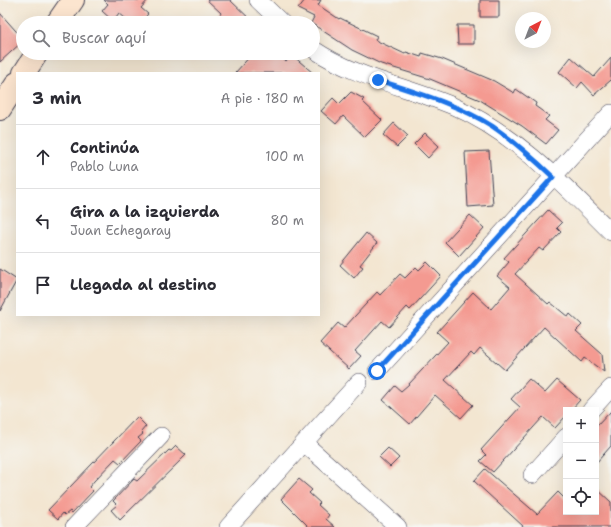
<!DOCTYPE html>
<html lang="es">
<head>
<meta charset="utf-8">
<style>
	:root { --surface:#fff; --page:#f2f2f3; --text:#2b2b33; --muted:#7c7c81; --line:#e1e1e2 }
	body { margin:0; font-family:"Shantell Sans",sans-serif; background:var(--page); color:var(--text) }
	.controls { position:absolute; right:12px; bottom:12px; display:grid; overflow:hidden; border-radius:0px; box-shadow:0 4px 16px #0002 }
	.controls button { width:36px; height:36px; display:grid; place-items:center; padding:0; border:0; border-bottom:1px solid var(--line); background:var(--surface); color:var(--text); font:20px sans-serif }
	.compass { position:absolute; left:515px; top:12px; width:36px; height:36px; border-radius:50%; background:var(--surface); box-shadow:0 4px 16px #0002; rotate:42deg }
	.stop { position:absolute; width:12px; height:12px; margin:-9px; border:3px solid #1a73e8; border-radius:50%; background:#fff }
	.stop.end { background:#1a73e8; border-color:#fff; box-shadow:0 1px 4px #0008 }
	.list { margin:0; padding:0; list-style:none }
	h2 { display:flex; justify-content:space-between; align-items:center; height:52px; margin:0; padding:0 16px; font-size:17px }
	h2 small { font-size:13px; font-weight:400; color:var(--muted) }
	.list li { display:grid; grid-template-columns:26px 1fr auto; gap:12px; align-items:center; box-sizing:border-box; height:64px; padding:0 16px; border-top:1px solid var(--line) }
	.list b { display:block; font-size:15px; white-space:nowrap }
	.list p { margin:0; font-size:13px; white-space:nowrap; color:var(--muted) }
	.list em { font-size:13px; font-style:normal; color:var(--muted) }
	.icon { flex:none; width:22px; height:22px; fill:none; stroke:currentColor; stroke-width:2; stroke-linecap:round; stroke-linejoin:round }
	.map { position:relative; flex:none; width:611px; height:527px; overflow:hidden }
	.search { position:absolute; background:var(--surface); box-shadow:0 4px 16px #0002; left:16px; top:16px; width:304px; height:44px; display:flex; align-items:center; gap:10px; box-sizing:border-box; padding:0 14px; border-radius:22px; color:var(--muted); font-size:15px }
	.panel { position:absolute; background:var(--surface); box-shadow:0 4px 16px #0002; left:16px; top:72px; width:304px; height:244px; border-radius:0px }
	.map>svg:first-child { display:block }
	.building { fill:#f49a91 }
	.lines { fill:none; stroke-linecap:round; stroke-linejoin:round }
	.street-casing { stroke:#413f52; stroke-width:18 }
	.secondary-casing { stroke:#413f52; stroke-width:24 }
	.street { stroke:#fff; stroke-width:17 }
	.secondary { stroke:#fce5cf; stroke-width:22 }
	.route { stroke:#1a73e8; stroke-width:5 }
</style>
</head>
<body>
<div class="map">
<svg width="611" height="527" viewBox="0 0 611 527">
	<rect width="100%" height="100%" fill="#f6f6f2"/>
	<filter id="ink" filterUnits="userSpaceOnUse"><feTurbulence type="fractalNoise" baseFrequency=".025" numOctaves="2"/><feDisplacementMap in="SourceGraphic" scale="8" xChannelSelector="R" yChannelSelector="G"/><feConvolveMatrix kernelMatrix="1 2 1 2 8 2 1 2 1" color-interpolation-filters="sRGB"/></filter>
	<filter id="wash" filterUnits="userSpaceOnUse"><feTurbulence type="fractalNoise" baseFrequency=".012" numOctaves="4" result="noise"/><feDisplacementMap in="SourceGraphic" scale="16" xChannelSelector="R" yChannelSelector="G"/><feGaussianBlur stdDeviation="0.9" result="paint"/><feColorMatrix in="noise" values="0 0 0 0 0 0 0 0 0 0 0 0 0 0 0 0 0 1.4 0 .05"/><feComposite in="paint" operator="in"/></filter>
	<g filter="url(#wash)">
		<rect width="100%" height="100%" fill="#f3e6d1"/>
		<g id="blocks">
			<path class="building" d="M104,0H148L141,8L148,14L140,23H131L119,13L113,21L102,11L108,4Z
				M207,0H230L254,23H226L219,16L221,13Z
				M305,0H321L318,5L339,19L340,18L377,36L375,40L405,54L406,52L421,57L422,53L442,59L494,81L514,93L516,89L536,103L535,106L549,116L545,120L558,130L546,144L522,126L480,100L430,79L381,64L352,50L311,23L314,17L298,9Z
				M480,0H499V17H480Z
				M0,13L23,39V41L0,62Z
				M457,25H474V44H458Z
				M253,53H277L286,62L292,55L313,73H235Z
				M571,57L594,77L611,58V80L594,95L582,82L577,88L559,72Z
				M351,92L364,99L362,101L382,120L365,137L343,116L336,124L321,111L333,98L339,104Z
				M394,123L408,136L397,147L383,135Z
				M425,133L439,146L428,158L414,144Z
				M489,151L493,205L468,207L465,152Z
				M548,210L562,223L557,228L561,232L543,251L539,248L515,274L548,304L550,302L568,317L570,314L582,325L576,331L602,354L604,372L585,358L582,362L544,327L505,370L480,348L474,355L471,352L445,380L473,405L461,418L435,395L410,424L383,400L395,386L401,391L409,384L448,342L437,332L473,292L491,309L510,287L497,276L509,262L504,258Z
				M470,215L484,228L459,256L445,242Z
				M366,233L377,243L360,265L363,267L354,278L340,265Z
				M427,262L441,276L410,310L407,307L389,327L382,321L355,351L361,356L349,369L320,343L338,323L344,328L377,292L380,295L400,274L405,278L416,267L419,270Z
				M0,269L17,280L0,311Z
				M529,379L545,393L557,380L580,400L571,410H566V416L555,428L543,417L493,472L480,461L486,455L481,450L520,407L511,399Z
				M611,411V446L596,463V427Z
				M137,417L146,426L141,432L143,434L138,438L141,441L120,463L115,459L94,481L89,487L93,491L72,513L70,511L65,515L63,513L58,519L48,510Z
				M176,446L186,455L120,520L111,510L117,505L113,501L134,479L137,481L169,450L171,451Z
				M388,448L399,458L390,467L379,457Z
				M485,469L537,514L558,492L566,500V512H596V488L611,502V527H524L474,481Z
				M299,479L312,490L309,493L320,503L318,505L329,515L326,519L335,527H309L281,499Z"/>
		</g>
	</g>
	<g filter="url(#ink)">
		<use href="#blocks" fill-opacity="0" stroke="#413f52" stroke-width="1"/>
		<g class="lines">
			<g class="street-casing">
				<path id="street" d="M258,0L282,23
					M313,49C356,78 406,86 453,106C515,133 564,185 611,232
					M377,371L611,113
					M591,410L611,388
					M304,443L398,527
					M532,475L566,437
					M74,527L161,436
					M228,527L359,382"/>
			</g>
			<g class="secondary-casing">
				<path id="secondary" d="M57,23L73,0
					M24,73L37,53
					M0,109L17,83"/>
			</g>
			<use href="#street" class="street"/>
			<use href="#secondary" class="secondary"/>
		</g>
	</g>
	<g class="lines" filter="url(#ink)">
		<path class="route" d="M377,371L553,177C534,159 514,141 492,126C457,104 417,93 378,80"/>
	</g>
</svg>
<div class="controls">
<button>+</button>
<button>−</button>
<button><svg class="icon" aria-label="locate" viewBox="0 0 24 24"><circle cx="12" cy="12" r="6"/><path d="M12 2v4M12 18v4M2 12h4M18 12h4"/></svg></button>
</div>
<svg class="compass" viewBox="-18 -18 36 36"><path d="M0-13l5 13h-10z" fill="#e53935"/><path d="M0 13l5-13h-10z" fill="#7c7c81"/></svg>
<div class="stop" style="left:377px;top:371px"></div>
<div class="stop end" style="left:378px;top:80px"></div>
<div class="search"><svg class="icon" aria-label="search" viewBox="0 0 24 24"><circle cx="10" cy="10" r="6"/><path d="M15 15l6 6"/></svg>Buscar aquí</div>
<section class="panel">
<h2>3 min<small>A pie · 180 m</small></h2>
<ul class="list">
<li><svg class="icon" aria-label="ahead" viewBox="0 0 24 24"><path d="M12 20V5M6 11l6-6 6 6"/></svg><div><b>Continúa</b><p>Pablo Luna</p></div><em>100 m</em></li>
<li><svg class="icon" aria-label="left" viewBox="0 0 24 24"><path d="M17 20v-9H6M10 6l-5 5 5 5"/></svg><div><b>Gira a la izquierda</b><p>Juan Echegaray</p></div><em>80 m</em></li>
<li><svg class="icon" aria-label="arrive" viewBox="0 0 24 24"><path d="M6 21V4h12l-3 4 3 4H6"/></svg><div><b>Llegada al destino</b></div></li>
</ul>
</section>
</div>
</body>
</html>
